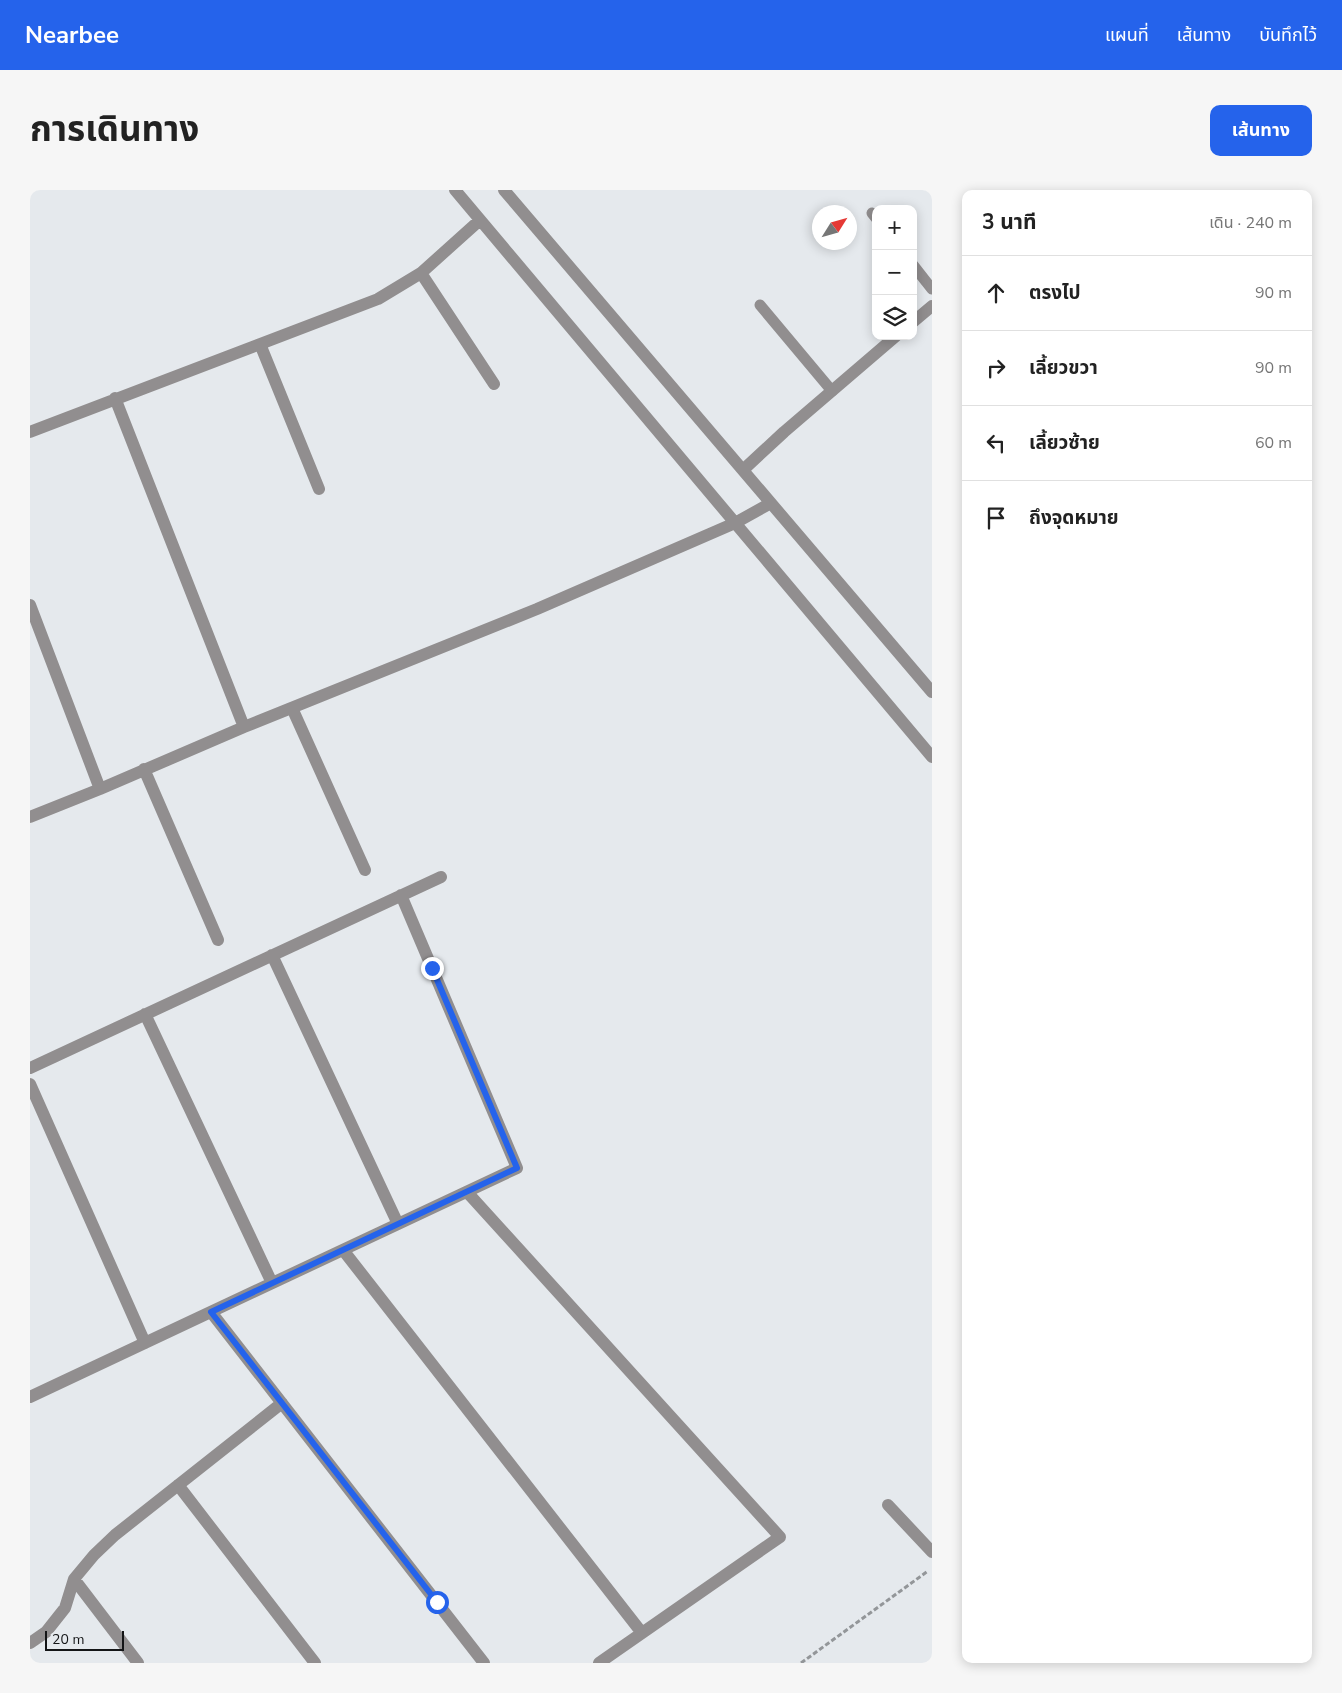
<!DOCTYPE html>
<html lang="th">
<head>
<meta charset="utf-8">
<style>
	:root { --surface:#fff; --page:#f6f6f6; --text:#222; --muted:#767676; --line:#e0e0e0; --accent:#2563eb }
	body { margin:0; font-family:"Nunito Sans","Noto Sans Thai",sans-serif; background:var(--page); color:var(--text) }
	.controls { position:absolute; right:15px; top:15px; display:grid; overflow:hidden; border-radius:10px; box-shadow:0 2px 12px #0003 }
	.controls button { width:45px; height:45px; display:grid; place-items:center; padding:0; border:0; border-bottom:1px solid var(--line); background:var(--surface); color:var(--text); font:25px sans-serif }
	.compass { position:absolute; left:782px; top:15px; width:45px; height:45px; border-radius:50%; background:var(--surface); box-shadow:0 2px 12px #0003; rotate:53deg }
	.scale { position:absolute; left:15px; bottom:12px; width:79px; box-sizing:border-box; padding-left:5px; border:2px solid #131416; border-top:0; font-size:14px; line-height:18px; white-space:nowrap; color:#131416; -webkit-text-stroke:4px #e5e9ed; paint-order:stroke }
	.stop { position:absolute; width:15px; height:15px; margin:-11px; border:4px solid #2563eb; border-radius:50%; background:#fff }
	.stop.end { background:#2563eb; border-color:#fff; box-shadow:0 1px 5px #0008 }
	.list { margin:0; padding:0; list-style:none }
	h2 { display:flex; justify-content:space-between; align-items:center; height:65px; margin:0; padding:0 20px; font-size:21px }
	h2 small { font-size:16px; font-weight:400; color:var(--muted) }
	.list li { display:grid; grid-template-columns:32px 1fr auto; gap:15px; align-items:center; box-sizing:border-box; height:75px; padding:0 20px; border-top:1px solid var(--line) }
	.list b { display:block; font-size:19px; white-space:nowrap }
	.list em { font-size:16px; font-style:normal; color:var(--muted) }
	.icon { flex:none; width:28px; height:28px; fill:none; stroke:currentColor; stroke-width:2; stroke-linecap:round; stroke-linejoin:round }
	.map { position:relative; flex:none; width:902px; height:1473px; overflow:hidden; border-radius:10px }
	header { display:flex; align-items:center; gap:30px; box-sizing:border-box; height:70px; padding:0 25px; background:var(--accent); color:#fff }
	header strong { font-size:24px }
	nav { display:flex; gap:28px; margin-inline-start:auto; font-size:18px }
	.intro { display:flex; align-items:center; justify-content:space-between; box-sizing:border-box; height:120px; padding:0 30px }
	h1 { margin:0; font-size:35px }
	.button { padding:12px 22px; border-radius:10px; background:var(--accent); color:#fff; font-size:18px; font-weight:700 }
	main { display:flex; gap:30px; padding:0 30px }
	aside { flex:1; background:var(--surface); border-radius:10px; box-shadow:0 2px 12px #0003 }
	.map>svg:first-child { display:block }
	.lines { fill:none; stroke-linecap:round; stroke-linejoin:round }
	.path { stroke:#939699; stroke-width:3; stroke-dasharray:5 2.5; stroke-linecap:butt }
	.lane { stroke:#918e8f; stroke-width:11 }
	.street { stroke:#918e8f; stroke-width:12 }
	.route { stroke:#2563eb; stroke-width:6 }
</style>
</head>
<body>
<header>
<strong>Nearbee</strong>
<nav><a>แผนที่</a><a>เส้นทาง</a><a>บันทึกไว้</a></nav>
</header>
<div class="intro"><h1>การเดินทาง</h1><a class="button">เส้นทาง</a></div>
<main>
<div class="map">
<svg width="902" height="1473" viewBox="0 0 902 1473">
	<rect width="100%" height="100%" fill="#e5e9ed"/>
	<g class="lines">
		<path class="path" d="M771,1473L898,1381"/>
		<path class="lane" d="M842,23L846,28
			M883,75L902,99
			M730,115L802,201"/>
		<path class="street" d="M425,0L902,567
			M474,0L902,502
			M391,83L464,194
			M883,132L902,116
			M230,154L289,299
			M85,208L214,537
			M0,242L348,109L391,83L450,30
			M713,280L754,242L866,146
			M0,415L70,599
			M262,518L335,680
			M114,579L188,750
			M0,627L70,599L214,537L507,419L705,333L741,313
			M242,765L368,1034
			M115,824L242,1093
			M0,878L411,687
			M0,894L115,1153
			M437,1002L750,1347L569,1473
			M313,1060L612,1443
			M181,1122L454,1473
			M0,1207L487,978L371,705
			M148,1295L285,1473
			M858,1315L902,1362
			M44,1389L108,1473
			M0,1453L16,1442L35,1418L44,1389L64,1365L85,1345L252,1213"/>
	</g>
	<g class="lines">
		<path class="route" d="M402,778L487,978L181,1122L407,1412"/>
	</g>
</svg>
<div class="controls">
<button>+</button>
<button>−</button>
<button><svg class="icon" aria-label="layers" viewBox="0 0 24 24"><path d="M12 4l9 5-9 5-9-5zM3 14l9 5 9-5"/></svg></button>
</div>
<svg class="compass" viewBox="-18 -18 36 36"><path d="M0-13l5 13h-10z" fill="#e53935"/><path d="M0 13l5-13h-10z" fill="#767676"/></svg>
<div class="scale">20 m</div>
<div class="stop" style="left:407px;top:1412px"></div>
<div class="stop end" style="left:402px;top:778px"></div>
</div>
<aside>
<h2>3 นาที<small>เดิน · 240 m</small></h2>
<ul class="list">
<li><svg class="icon" aria-label="ahead" viewBox="0 0 24 24"><path d="M12 20V5M6 11l6-6 6 6"/></svg><div><b>ตรงไป</b></div><em>90 m</em></li>
<li><svg class="icon" aria-label="right" viewBox="0 0 24 24"><path d="M7 20v-9h11M14 6l5 5-5 5"/></svg><div><b>เลี้ยวขวา</b></div><em>90 m</em></li>
<li><svg class="icon" aria-label="left" viewBox="0 0 24 24"><path d="M17 20v-9H6M10 6l-5 5 5 5"/></svg><div><b>เลี้ยวซ้าย</b></div><em>60 m</em></li>
<li><svg class="icon" aria-label="arrive" viewBox="0 0 24 24"><path d="M6 21V4h12l-3 4 3 4H6"/></svg><div><b>ถึงจุดหมาย</b></div></li>
</ul>
</aside>
</main>
</body>
</html>
